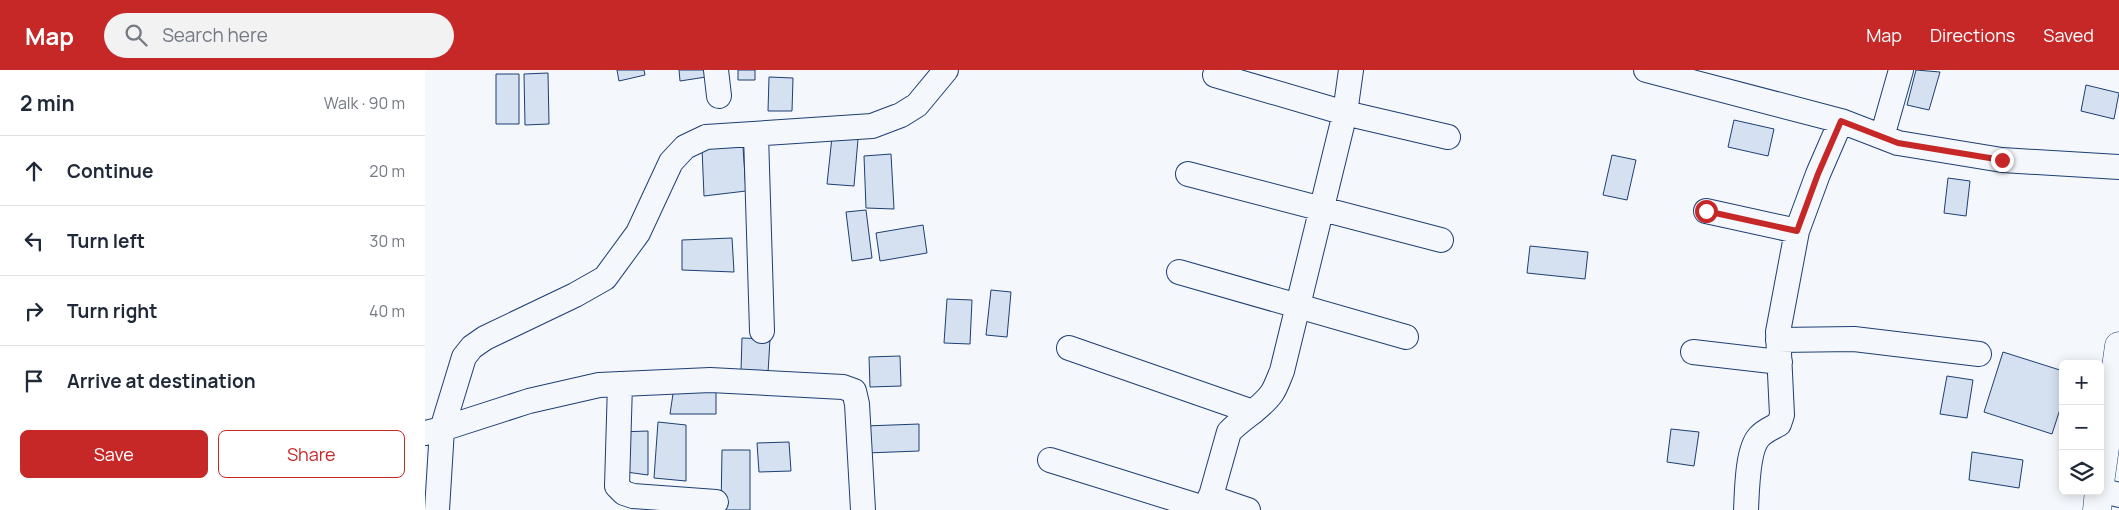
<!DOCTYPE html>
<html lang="en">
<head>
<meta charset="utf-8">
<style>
	:root { --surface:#fff; --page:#f2f2f3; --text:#1f2937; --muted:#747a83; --line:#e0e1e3; --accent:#c62828 }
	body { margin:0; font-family:Manrope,sans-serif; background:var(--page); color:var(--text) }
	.controls { position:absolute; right:15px; bottom:15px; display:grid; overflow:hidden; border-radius:8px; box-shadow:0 2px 12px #0003 }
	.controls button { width:45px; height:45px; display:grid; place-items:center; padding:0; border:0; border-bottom:1px solid var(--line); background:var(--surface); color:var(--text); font:25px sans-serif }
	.stop { position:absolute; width:15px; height:15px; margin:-11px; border:4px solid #c62828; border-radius:50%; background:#fff }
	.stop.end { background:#c62828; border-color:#fff; box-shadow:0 1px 5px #0008 }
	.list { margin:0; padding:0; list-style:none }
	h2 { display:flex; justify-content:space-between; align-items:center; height:65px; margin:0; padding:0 20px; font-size:21px }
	h2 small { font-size:16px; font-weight:400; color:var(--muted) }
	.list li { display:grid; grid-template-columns:32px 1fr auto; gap:15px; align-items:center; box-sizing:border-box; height:70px; padding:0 20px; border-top:1px solid var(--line) }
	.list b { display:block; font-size:19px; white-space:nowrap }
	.list em { font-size:16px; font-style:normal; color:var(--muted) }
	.actions { display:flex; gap:10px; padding:15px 20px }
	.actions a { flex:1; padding:11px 0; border:1px solid var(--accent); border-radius:8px; text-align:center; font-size:18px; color:var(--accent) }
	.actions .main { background:var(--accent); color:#fff }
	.icon { flex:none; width:28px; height:28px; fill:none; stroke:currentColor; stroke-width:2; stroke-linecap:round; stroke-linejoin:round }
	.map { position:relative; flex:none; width:1694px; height:440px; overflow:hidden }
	header { display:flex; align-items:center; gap:30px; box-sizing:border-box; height:70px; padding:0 25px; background:var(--accent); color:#fff }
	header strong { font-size:24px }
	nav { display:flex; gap:28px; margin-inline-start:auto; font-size:18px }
	.search { width:350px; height:45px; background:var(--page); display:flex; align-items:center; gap:12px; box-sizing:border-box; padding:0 18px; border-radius:28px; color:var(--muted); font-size:19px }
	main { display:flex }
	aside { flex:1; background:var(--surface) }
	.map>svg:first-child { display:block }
	.building { fill:#d5e0f0; stroke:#1d3f73 }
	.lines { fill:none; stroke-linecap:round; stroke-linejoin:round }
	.street-casing { stroke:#1d3f73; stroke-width:26 }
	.secondary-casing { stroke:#1d3f73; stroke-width:29 }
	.street { stroke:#f4f7fb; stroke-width:24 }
	.secondary { stroke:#f4f7fb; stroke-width:28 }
	.route { stroke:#c62828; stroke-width:6 }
</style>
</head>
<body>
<header>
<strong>Map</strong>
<div class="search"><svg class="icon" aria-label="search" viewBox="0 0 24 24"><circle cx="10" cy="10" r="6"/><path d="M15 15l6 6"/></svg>Search here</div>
<nav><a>Map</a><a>Directions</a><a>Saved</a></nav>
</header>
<main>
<aside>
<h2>2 min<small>Walk · 90 m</small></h2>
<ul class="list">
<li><svg class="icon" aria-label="ahead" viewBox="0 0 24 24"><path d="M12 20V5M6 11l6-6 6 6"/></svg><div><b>Continue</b></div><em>20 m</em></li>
<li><svg class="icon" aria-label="left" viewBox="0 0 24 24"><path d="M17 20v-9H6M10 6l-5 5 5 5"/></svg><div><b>Turn left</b></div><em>30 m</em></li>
<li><svg class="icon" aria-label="right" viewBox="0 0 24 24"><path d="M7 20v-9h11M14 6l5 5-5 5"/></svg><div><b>Turn right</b></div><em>40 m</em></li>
<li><svg class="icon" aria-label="arrive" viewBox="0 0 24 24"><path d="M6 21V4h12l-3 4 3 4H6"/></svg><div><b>Arrive at destination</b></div></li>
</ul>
<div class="actions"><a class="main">Save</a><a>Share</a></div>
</aside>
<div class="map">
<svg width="1694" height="440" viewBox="0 0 1694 440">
	<rect width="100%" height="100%" fill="#f4f7fb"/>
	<path class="building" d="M192,0H219L220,5L194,11Z
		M254,0H280L281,7L255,11Z
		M313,0H330V10H313Z
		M1491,0L1515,2L1504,40L1482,35Z
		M123,3L124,54L100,55L99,4Z
		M71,4H94V54H71Z
		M344,7L368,8L367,41H343Z
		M1661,15L1694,23L1689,49L1656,41Z
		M1309,50L1349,59L1343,86L1303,77Z
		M407,67L433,69L429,116L402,114Z
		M318,77L321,121L279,126L277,78Z
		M466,84L469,139L441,138L439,86Z
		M1187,85L1211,90L1202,130L1178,125Z
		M1523,108L1545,111L1541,146L1519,143Z
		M441,140L447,188L427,191L421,142Z
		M498,155L502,183L455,191L451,163Z
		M307,168L309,202L257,200V170Z
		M1105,176L1163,182L1160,209L1102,203Z
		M566,220L586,222L582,267L561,265Z
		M522,229L547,230L545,274L519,273Z
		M317,268L345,269L343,303L316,301Z
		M1578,282L1638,301V330L1627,364L1559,342Z
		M475,286L476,316L445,317L444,287Z
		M1522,306L1548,310L1542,348L1515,344Z
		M249,317L291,318V344H245Z
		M233,352L261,355V411L229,408Z
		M494,354V381L441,383L440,356Z
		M1246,359L1274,362L1269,396L1242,392Z
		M223,361V405L194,401L193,362Z
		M364,372L366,401L334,402L332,373Z
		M297,380H325V440H296Z
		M1547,382L1598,390L1594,418L1544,410Z"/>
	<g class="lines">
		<g class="street-casing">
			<path id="street" d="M291,0L294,26
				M1221,0L1416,51L1473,73L1577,90L1694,97
				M790,5L920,43L1023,67
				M331,65L337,261
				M1457,67L1476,0
				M763,104L1016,170
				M1281,141L1372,161L1393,104L1416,51
				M754,202L981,267
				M1353,270L1429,269L1554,284
				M644,278L828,342
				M1268,282L1355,292
				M195,314L192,416L199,423L208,426L291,432
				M17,359L39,287L47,277L60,268L150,225L180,208L213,163L246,92L260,77L281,67L447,56L476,45L492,35L521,0
				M17,359L104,331L174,315L285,310L418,317L429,321L432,334L438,440
				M0,363L17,359L12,440
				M625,390L782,439
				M1675,420L1694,425
				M785,427L823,440
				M782,440L804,362C817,348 836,339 847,323C851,317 854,308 857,301L920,43L926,0
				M1321,440C1322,422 1322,380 1334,367C1339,361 1347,358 1354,354L1357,345L1353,262L1372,161"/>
		</g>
		<g class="secondary-casing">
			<path id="secondary" d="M1675,413L1694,276
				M1672,440L1674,421"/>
		</g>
		<use href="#street" class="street"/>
		<use href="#secondary" class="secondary"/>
	</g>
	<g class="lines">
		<path class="route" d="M1281,141L1372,161L1393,104L1416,51L1473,73L1577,90"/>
	</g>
</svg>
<div class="controls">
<button>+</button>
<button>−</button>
<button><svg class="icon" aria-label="layers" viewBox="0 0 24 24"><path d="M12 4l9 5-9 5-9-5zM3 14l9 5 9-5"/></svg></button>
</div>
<div class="stop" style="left:1281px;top:141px"></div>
<div class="stop end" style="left:1577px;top:90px"></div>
</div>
</main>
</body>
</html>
